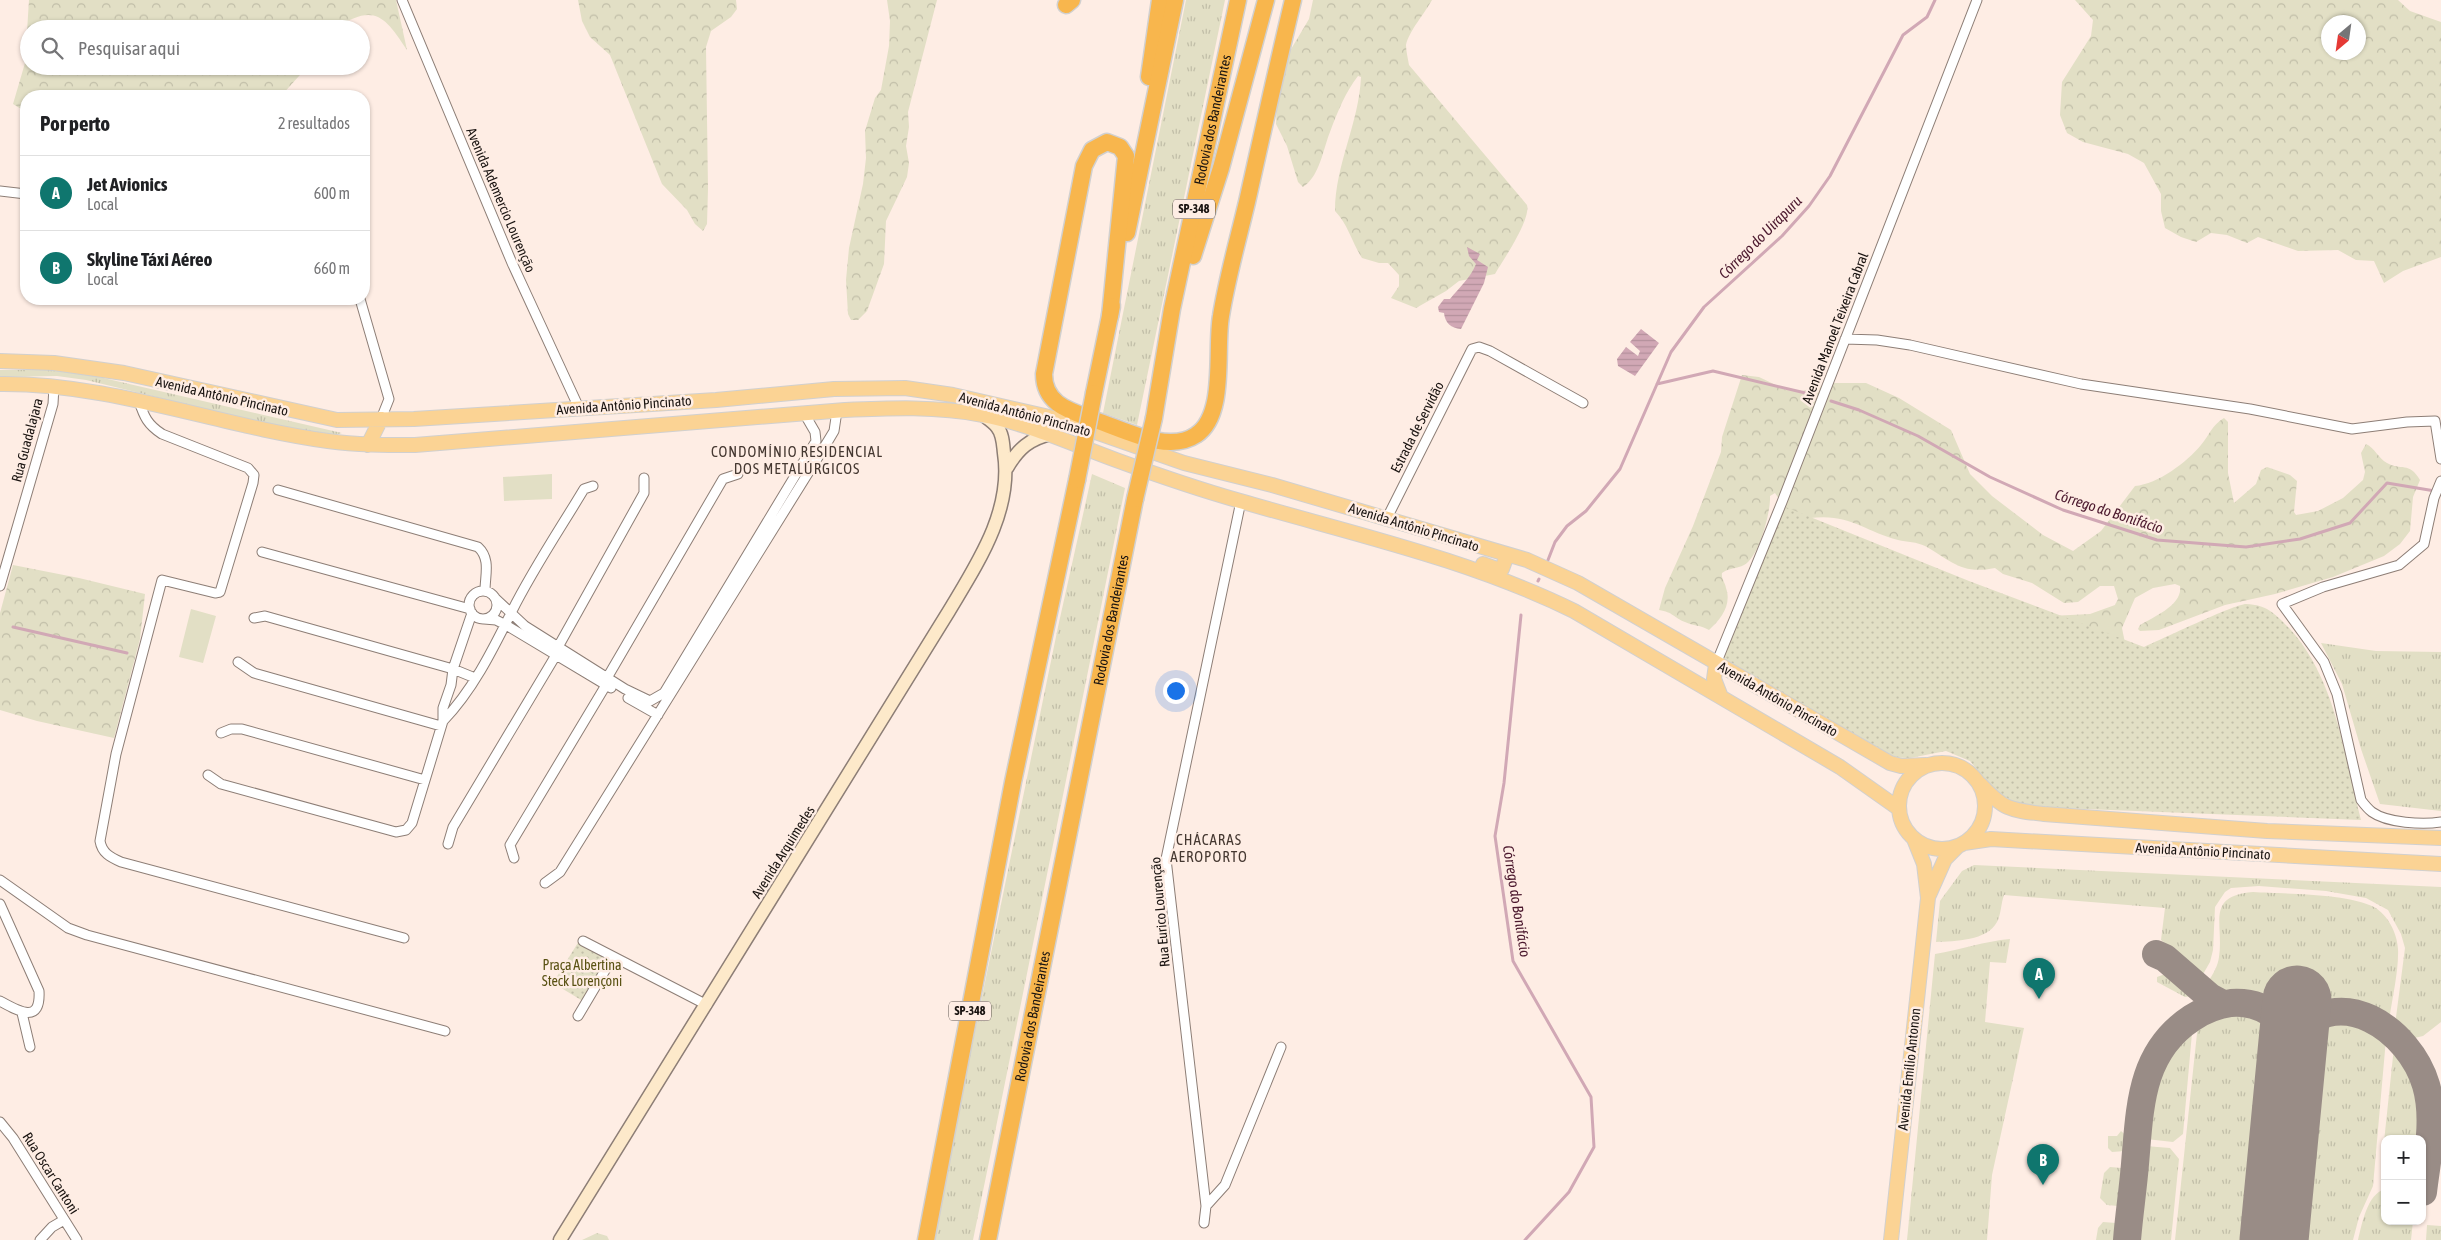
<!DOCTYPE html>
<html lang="pt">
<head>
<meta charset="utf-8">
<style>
	:root { --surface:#fff; --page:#f2f2f2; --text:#202124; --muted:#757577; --line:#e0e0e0; --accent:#0f766e }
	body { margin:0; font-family:"Asap Condensed",sans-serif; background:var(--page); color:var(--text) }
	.controls { position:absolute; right:15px; bottom:15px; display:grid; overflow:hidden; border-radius:10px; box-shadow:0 1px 4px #0004 }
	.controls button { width:45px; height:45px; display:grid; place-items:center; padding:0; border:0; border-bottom:1px solid var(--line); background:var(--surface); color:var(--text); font:25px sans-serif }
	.compass { position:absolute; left:2321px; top:15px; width:45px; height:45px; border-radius:50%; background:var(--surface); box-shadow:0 1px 4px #0004; rotate:209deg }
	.you { position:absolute; left:1175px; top:690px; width:18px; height:18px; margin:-12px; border:4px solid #fff; border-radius:50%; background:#1a73e8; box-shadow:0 0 0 8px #1a73e833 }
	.badge { display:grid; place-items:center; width:32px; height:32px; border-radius:50%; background:var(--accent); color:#fff; font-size:16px; font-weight:700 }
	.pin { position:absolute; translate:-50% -41px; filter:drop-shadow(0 1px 2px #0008) }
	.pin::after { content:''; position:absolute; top:26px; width:18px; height:15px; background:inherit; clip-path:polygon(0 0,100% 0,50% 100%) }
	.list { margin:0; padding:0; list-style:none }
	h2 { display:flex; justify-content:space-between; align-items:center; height:65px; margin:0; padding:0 20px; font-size:21px }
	h2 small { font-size:16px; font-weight:400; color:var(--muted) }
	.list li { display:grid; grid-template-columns:32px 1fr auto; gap:15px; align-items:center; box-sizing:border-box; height:75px; padding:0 20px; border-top:1px solid var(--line) }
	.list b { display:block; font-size:19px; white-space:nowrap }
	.list p { margin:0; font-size:16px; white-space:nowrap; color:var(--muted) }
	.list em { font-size:16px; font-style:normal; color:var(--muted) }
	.icon { flex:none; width:28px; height:28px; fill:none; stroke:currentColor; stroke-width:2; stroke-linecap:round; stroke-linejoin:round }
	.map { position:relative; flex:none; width:2441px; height:1240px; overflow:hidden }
	.search { position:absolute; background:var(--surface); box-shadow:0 1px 4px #0004; left:20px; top:20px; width:350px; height:55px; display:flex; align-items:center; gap:12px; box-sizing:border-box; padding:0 18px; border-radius:28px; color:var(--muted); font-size:19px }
	.panel { position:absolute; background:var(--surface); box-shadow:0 1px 4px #0004; left:20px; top:90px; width:350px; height:215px; border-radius:20px }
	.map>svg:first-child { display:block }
	.grass { fill:url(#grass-tufts) }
	.forest { fill:url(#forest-crowns); fill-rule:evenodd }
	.park { fill:url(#park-dots) }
	.garden { fill:#e2dfc5 }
	.water { fill:url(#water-rules) }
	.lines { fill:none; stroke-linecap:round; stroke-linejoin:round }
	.stream { stroke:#d1a8b5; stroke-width:3 }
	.taxiway { stroke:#998c86; stroke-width:28 }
	.runway { stroke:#998c86; stroke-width:69 }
	.minor-casing { stroke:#8d7e76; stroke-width:11 }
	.secondary-casing { stroke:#8d7e76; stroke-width:15 }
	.primary-casing { stroke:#d1d0cf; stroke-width:16 }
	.motorway-casing { stroke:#d1d0cf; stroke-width:19 }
	.minor { stroke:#fff; stroke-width:9 }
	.secondary { stroke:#fde9ca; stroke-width:12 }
	.primary { stroke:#fbd394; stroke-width:14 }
	.motorway { stroke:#f8b64d; stroke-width:16 }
	.motorway-bridge-casing { stroke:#d1d0cf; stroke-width:19; stroke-linecap:butt }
	.motorway-bridge { stroke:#f8b64d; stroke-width:16 }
	.labels { text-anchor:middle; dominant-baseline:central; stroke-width:5; stroke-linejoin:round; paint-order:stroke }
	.shield { fill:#feede4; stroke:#5e5450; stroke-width:1 }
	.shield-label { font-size:12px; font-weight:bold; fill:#191310 }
	.street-label { font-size:14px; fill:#191310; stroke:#feede4 }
	.park-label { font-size:14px; fill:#595112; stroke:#feede4 }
	.water-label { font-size:15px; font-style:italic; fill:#4c192e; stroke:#feede4 }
	.neighbourhood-label { font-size:15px; letter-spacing:1px; fill:#453831; stroke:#feede4 }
</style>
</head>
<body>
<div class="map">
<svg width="2441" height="1240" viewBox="0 0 2441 1240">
	<defs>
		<pattern id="grass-tufts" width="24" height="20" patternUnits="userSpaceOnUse" patternTransform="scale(1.25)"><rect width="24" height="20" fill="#e2dfc5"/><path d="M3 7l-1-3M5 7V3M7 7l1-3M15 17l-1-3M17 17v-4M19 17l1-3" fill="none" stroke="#c1bea8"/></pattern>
		<pattern id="forest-crowns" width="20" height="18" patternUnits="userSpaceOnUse" patternTransform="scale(1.25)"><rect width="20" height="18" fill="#e2dfc5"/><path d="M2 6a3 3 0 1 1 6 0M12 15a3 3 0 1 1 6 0" fill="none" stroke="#c1bea8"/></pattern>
		<pattern id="park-dots" width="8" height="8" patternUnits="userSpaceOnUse" patternTransform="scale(1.25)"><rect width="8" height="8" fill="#e2dfc5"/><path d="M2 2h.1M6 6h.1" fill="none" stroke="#c1bea8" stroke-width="1.8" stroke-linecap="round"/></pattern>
		<pattern id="water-rules" width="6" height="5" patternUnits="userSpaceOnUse" patternTransform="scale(1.25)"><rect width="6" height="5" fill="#d1a8b5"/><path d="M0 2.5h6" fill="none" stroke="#b3909b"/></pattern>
	</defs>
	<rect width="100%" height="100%" fill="#feede4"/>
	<path class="grass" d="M1186,0H1225L1137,425L1103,413Z
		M0,370H51L86,374L342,433L326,438L86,380L57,376L0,377Z
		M1092,474L1125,488L991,1152L973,1240H932L1058,627Z
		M2321,643L2376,651L2441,652V811L2380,804L2361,749L2342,684Z
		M1974,865L2441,887V1022L2423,1036L2410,1039L2395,1025L2405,948L2401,934L2388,910L2366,898L2326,891L2259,886L2231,888L2225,892L2215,907L2213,950L2210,962L2202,976L2161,940L2165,908L2004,895C2001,903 2001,915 1997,922C1987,941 1955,941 1936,942L1940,901L1962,871Z
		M2253,892C2284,894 2347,893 2374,907C2388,915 2397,933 2398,949C2399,970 2392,999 2389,1021L2369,1009L2352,1004L2277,995H2230L2208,982C2213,974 2218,966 2219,957C2224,923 2205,896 2253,892Z
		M2010,939L2006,963L1990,962L1985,1022L2024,1028L1992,1175L1987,1240H1907L1935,954C1960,950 1985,941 2010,939Z
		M2165,974C2174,974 2188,987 2192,996L2185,997L2157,982V977Z
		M2230,1012C2250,1012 2264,1017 2269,1038L2249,1240H2175L2198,1024L2215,1015Z
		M2343,1021L2364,1025L2386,1039L2373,1186L2359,1217L2353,1240H2296L2317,1038L2326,1026Z
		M2190,1028L2192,1033L2183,1134L2173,1142L2146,1139C2151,1089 2149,1063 2190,1028Z
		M2394,1047C2420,1073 2425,1104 2421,1139H2385V1181L2381,1170Z
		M2121,1131L2130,1139L2125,1151L2112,1152L2108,1148V1136H2117Z
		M2145,1146L2170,1148L2179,1159L2171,1240H2136Z
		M2110,1167L2122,1168L2127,1174L2125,1198L2118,1206L2107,1205L2100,1198L2104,1173Z
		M2385,1189V1221H2413L2411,1240H2358C2362,1224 2367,1194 2385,1189Z
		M2103,1222L2116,1223L2120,1225L2121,1240H2096L2098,1228Z
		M2427,1225L2441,1226V1240H2426Z"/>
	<path class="forest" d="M29,0H396L407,50C384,15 374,3 334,29H29V66H308L281,96H26V112L13,104L25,63Z
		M578,0H736L737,9L731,17L711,31L706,47L708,189L707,224L703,231L695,224L687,210L662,184L610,55L590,37L582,21Z
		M887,0H937L908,112L909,127L906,146L909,163L907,177L886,221L884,264L867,311L858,320H851L848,314L846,280L849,248L863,184L866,158L865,131L875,98L881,90L889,46L890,21Z
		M1313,0H1432C1425,13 1409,31 1406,45C1406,51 1408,59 1409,65L1527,205C1531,220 1503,260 1495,274L1459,281L1446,291L1416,308L1391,298L1399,286V275L1388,263H1379L1362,258C1352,243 1348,224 1335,211C1335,165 1359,123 1361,77L1358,76C1346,91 1337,113 1330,132C1323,149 1320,176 1303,187L1298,182L1287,146L1276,124L1278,71L1309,19Z
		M2075,0H2398L2410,11L2441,22V257L2403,271L2384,283L2374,261L2356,260L2338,250L2298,251L2258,237L2247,243L2227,235L2211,233L2196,242L2181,237L2165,228L2161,211V194L2144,163L2128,154L2083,142L2067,133L2060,115L2062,82L2091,36L2093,20ZM2328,22H2358V52H2328Z
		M1742,375L1759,377L1786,390L1802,391L1832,383H1866L1899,398L1951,430L1970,474L1992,496L2043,535L2073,551L2101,531L2135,486C2158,484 2187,462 2201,445C2210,434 2212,425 2224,418L2228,422V473L2234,503L2256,484L2261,470L2267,467L2290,475L2297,481L2294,512L2296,515L2318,511L2343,498L2363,480L2365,472L2361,453L2366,444C2375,448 2378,458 2387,463C2401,471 2409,461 2420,480L2413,497L2410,531L2400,544L2384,556L2333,577L2275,594L2225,605L2159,630L2140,631L2138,629L2140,625C2153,617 2183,605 2180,586L2175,584L2153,588L2135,598L2122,628L2126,648L2051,616L2090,614L2115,605L2118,599L2114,586H2100L2078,602L2064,603L2032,583L2003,574L1995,568C1961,575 1952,561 1925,546C1917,542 1907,542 1898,540C1864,531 1850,513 1810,518L1802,534L1775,493L1770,496C1771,511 1759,558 1744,565C1737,569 1731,567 1722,573C1721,579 1725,582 1726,588C1732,605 1721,619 1709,630C1701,625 1693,626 1685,622C1674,618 1673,612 1659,610L1665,588L1693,526L1721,452L1722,437Z
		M13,565L79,578L145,594L140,639L114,738L37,721L0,710V613Z
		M597,1233L607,1236L609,1240H582Z"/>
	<path class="park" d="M1783,506L1969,581L2144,647C2160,640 2235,604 2246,604C2268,605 2275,614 2290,629C2336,680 2344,755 2361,820L2034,807L2010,801L1991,787L1970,761L1946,751L1910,758L1883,757L1728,667L1723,657Z
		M579,941L613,957L586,1003L553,983Z"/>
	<path class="garden" d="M552,474V499L504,501L503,477Z
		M191,609L216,616L203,663L179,657Z"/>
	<path class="water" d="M1467,247L1480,254L1477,260L1488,267L1484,283L1461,329C1451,328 1445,323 1444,313L1439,312L1438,307L1444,299H1450C1459,288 1471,277 1476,264L1469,256Z
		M1641,329L1659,343L1635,376L1618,366L1617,359L1626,347L1638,356L1640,351L1630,342Z"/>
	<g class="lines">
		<path class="stream" d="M1657,384L1713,371L1814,395
			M1831,401L1859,410L1918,436L1990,477L2063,510L2157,540L2246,547L2300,539L2350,523L2387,483L2435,491
			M1548,560L1555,542L1567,526L1586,511L1620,469L1671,352L1704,307L1782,236L1809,206L1830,176L1903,35L1927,17L1935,0
			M1538,581L1539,579
			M1521,615L1504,783L1495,836L1513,961L1591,1097L1594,1147L1569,1192L1525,1240
			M13,627L127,653"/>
		<path class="taxiway" d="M2156,954L2165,958L2210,997L2223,1004
			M2127,1240C2129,1215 2133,1189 2135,1164C2140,1107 2140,1052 2192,1018C2204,1010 2217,1005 2231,1003C2259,1001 2279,1014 2293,1038C2338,979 2410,1030 2426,1085C2436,1119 2427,1158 2423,1192"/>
		<path class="runway" d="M2274,1240L2297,1000"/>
		<g class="minor-casing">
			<path id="minor" d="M402,0L512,263L579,408
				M0,191L26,194
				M360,299L389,399L381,419
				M1845,339L1877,340L1910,345L2081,384L2250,409L2352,429L2407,422L2435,421L2441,459
				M139,401C144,417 148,425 162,434L248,468L254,475L253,483L220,592L215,593L162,580L116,754L100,841C102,853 110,857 121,862L404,938
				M2441,481L2434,498L2424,544L2399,565L2323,587L2282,604L2324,662L2337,694L2361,800C2364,804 2368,809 2372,812C2387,823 2423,825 2441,822
				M278,490L478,547C491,559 485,575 485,591
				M1387,518L1472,349L1479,347L1490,351L1583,403
				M262,552L470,609
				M0,586L53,404L54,386
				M469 605a14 14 0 1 1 28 0a14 14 0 1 1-28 0Z
				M496,599L525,626L625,689L650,701L664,693L816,441L815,432L804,413
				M254,618L265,616L453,669L475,678
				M484,619L496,620L506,625L611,688
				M238,662L254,673L441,726
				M1716,664L1782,502L1977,0
				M628,698L658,715
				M443,721C473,690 493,649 512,611C533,569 560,529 584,489L593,486
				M221,733L231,729H242L425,780
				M208,775L221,784L396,832L406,830L412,823L443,721V708L451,685L453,669L472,613
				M448,844L453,827L556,655L558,647L644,493V478
				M514,858L510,845L606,685L607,678L723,479L738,474
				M0,880L68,928L87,935L445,1031
				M545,883L560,872L828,441L834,431L837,411
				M0,904L39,991C41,1025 18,1011 0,1001
				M583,941L707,1005
				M22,1013L30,1047
				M578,1016L613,957
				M0,1122L13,1138L77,1240
				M1206,1206L1225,1185L1281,1047
				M1204,1223L1206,1206L1166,859L1241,501
				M40,1240L52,1227L64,1220"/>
		</g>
		<g class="secondary-casing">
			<path id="secondary" d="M1007,468C1018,449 1030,438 1052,434
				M560,1240L949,611C977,564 1013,511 1004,453C1003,444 1003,434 997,427C993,422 988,419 983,415"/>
		</g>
		<g class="primary-casing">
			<path id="primary" d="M0,361L54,363L124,373L337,420L414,419L716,400L834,389L905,388L953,395L1058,419L1184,463L1272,485L1527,560L1578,583L1890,763L1901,766L1926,765
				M0,384C112,383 218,426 328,441C357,445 385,445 415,445L845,410C891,408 937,406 982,415C1030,424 1072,444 1116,460C1157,475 1198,489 1240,501C1353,534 1468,559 1574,611L1840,767L1898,808
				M368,445L381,419
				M1483,564L1497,569H1502L1507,555
				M1716,664L1714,679L1721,697
				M1899 806a43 43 0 1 1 86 0a43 43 0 1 1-86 0Z
				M1980,784C2004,810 2010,810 2044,814L2267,831L2441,838
				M1964,843L1991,839L2441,864
				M1929,895L1945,859L1957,847
				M1891,1240L1928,898L1924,864L1914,839"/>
		</g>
		<g class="motorway-casing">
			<g id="motorway">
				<path d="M1066,5L1072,0"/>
				<path d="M1149,77L1160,0"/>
				<path d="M1127,233L1175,0"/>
				<path d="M1193,256L1221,168L1266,0"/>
				<path d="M1110,316L1126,156L1120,147L1107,142L1092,150L1084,166L1044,374C1044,405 1071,411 1095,420C1123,429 1168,454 1196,435C1227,415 1215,348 1221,316C1227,278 1238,240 1247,202C1262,135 1277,67 1293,0"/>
				<path d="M1094,393L1112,306"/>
				<path id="s1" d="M1154,418L1172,309L1238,0"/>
				<path d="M926,1240L1013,782L1077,480"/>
				<path id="s2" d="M988,1240L1135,499"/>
			</g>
		</g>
		<use href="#minor" class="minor"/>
		<use href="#secondary" class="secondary"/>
		<use href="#primary" class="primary"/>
		<use href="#motorway" class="motorway"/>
		<g class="motorway-bridge-casing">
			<path id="motorway-bridge" d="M1077,480L1094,393
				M1135,499L1154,418"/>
		</g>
		<use href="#motorway-bridge" class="motorway-bridge"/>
	</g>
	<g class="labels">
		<g class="shield">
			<rect x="1173" y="199.5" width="42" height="19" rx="4"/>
			<rect x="949" y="1001.5" width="42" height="19" rx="4"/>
		</g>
		<g class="shield-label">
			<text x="1194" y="209">SP-348</text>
			<text x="970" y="1011">SP-348</text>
		</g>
		<g class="street-label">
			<text stroke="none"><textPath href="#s1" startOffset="304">Rodovia dos Bandeirantes</textPath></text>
			<text transform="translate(501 200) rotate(67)">Avenida Ademercio Lourenção</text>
			<text transform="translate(1835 328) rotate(-69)">Avenida Manoel Teixeira Cabral</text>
			<text transform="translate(222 396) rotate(13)">Avenida Antônio Pincinato</text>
			<text transform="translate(624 405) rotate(-4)">Avenida Antônio Pincinato</text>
			<text transform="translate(1025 414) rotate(15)">Avenida Antônio Pincinato</text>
			<text transform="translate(1417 427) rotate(-63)">Estrada de Servidão</text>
			<text transform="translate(27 440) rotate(-75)">Rua Guadalajara</text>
			<text transform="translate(1414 527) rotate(17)">Avenida Antônio Pincinato</text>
			<text stroke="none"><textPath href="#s2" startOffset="632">Rodovia dos Bandeirantes</textPath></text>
			<text transform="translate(1778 699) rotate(30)">Avenida Antônio Pincinato</text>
			<text transform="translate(2203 851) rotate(3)">Avenida Antônio Pincinato</text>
			<text transform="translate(783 852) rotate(-58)">Avenida Arquimedes</text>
			<text transform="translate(1160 912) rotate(-95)">Rua Eurico Lourenção</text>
			<text stroke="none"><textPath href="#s2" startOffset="228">Rodovia dos Bandeirantes</textPath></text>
			<text transform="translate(1909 1069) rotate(-84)">Avenida Emílio Antonon</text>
			<text transform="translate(51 1173) rotate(58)">Rua Oscar Cantoni</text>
		</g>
		<g class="park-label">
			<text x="582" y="965">Praça Albertina<tspan x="582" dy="16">Steck Lorençoni</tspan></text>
		</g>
		<g class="water-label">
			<text transform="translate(1760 237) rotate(-45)">Córrego do Uirapuru</text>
			<text transform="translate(2109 511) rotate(18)">Córrego do Bonifácio</text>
			<text transform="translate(1517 901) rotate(81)">Córrego do Bonifácio</text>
		</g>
		<g class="neighbourhood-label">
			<text x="797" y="451">CONDOMÍNIO RESIDENCIAL<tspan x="797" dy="17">DOS METALÚRGICOS</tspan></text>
			<text x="1209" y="839">CHÁCARAS<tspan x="1209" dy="17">AEROPORTO</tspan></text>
		</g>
	</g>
</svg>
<div class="controls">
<button>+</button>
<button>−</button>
</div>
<svg class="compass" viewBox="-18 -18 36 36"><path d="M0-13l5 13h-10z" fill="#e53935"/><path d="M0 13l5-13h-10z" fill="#757577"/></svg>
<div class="you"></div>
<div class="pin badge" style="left:2039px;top:999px">A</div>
<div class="pin badge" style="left:2043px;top:1185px">B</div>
<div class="search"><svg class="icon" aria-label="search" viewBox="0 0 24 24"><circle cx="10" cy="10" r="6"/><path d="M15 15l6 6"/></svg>Pesquisar aqui</div>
<section class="panel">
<h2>Por perto<small>2 resultados</small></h2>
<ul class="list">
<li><span class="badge">A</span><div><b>Jet Avionics</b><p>Local</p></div><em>600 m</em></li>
<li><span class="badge">B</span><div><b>Skyline Táxi Aéreo</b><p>Local</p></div><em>660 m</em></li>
</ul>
</section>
</div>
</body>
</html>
